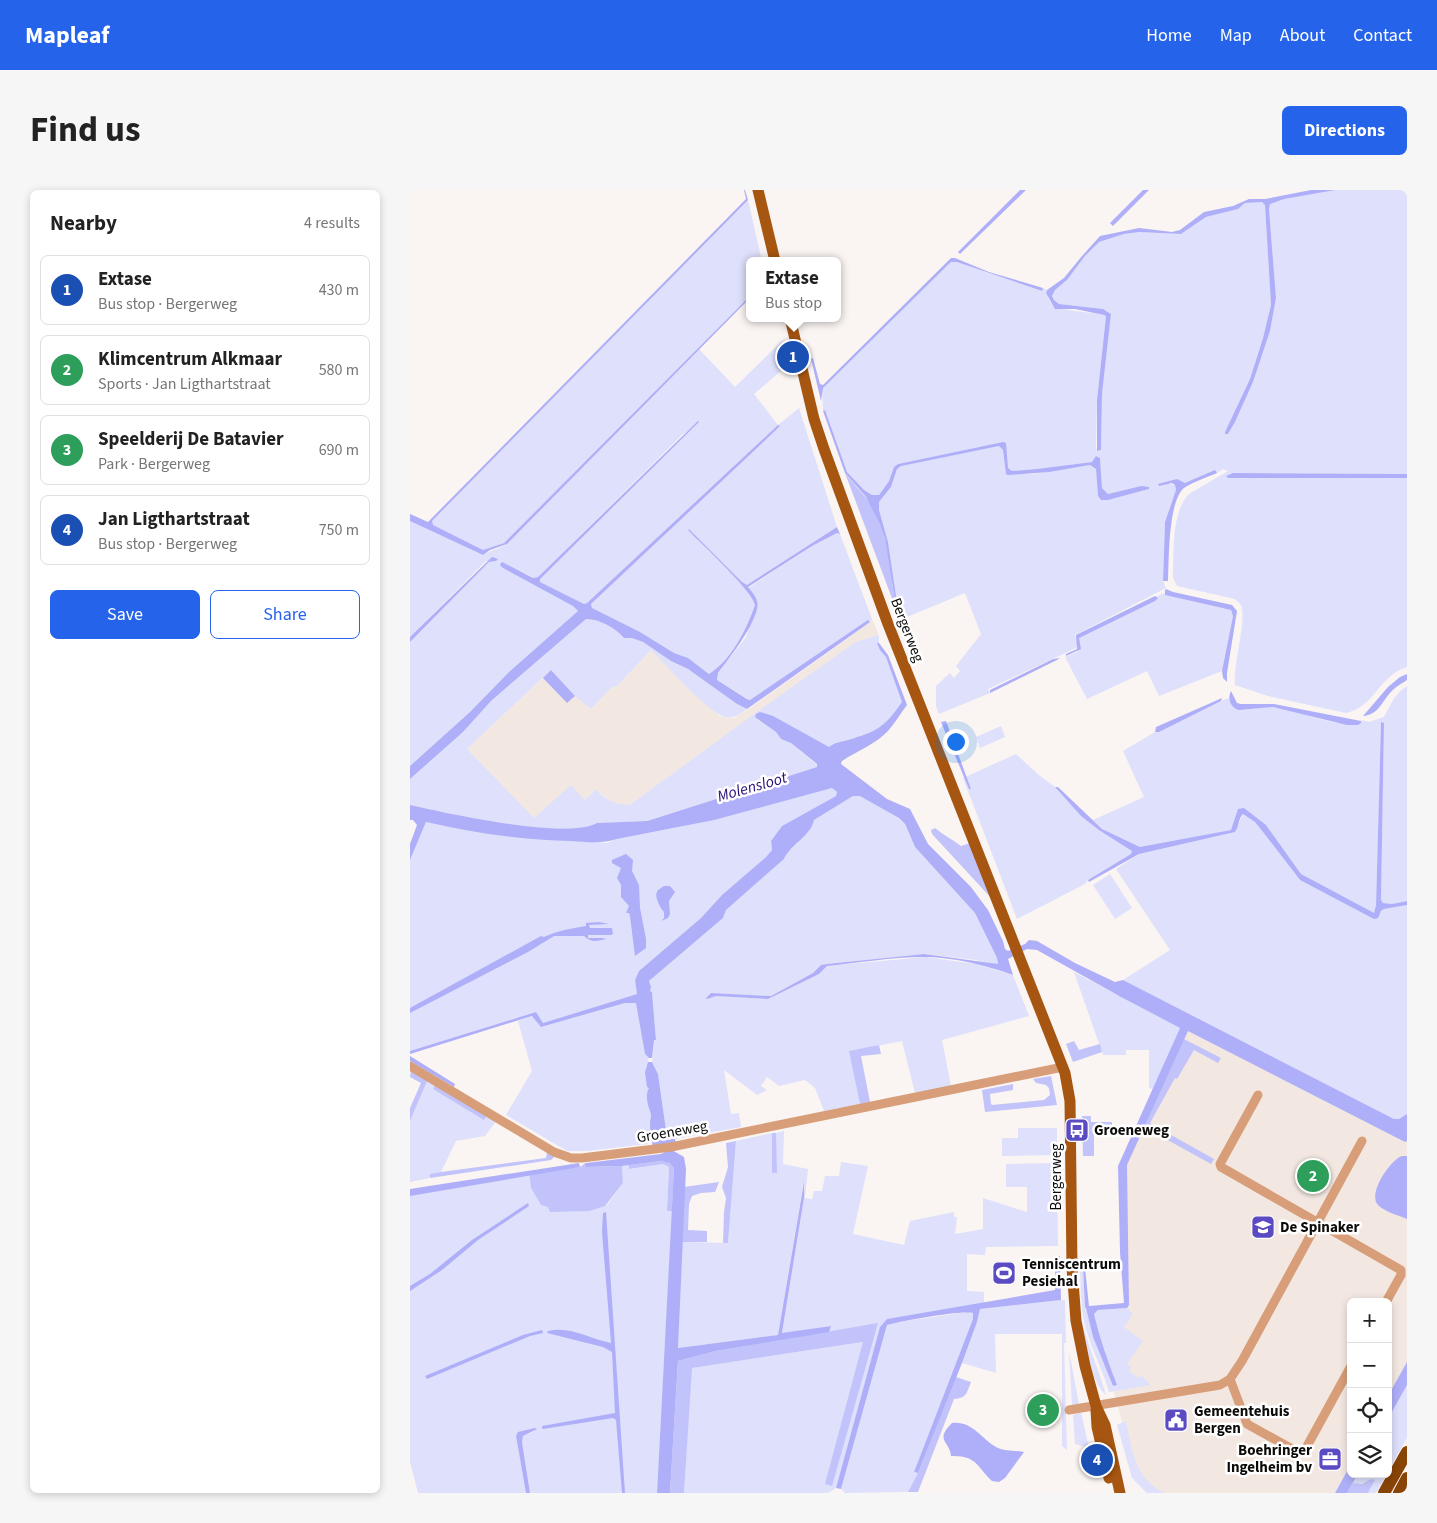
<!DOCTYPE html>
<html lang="en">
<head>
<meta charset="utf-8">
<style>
	:root { --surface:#fff; --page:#f6f6f6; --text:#222; --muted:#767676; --line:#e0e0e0; --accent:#2563eb }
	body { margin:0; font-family:"Source Sans 3",sans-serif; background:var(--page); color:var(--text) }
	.controls { position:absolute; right:15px; bottom:15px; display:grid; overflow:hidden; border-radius:8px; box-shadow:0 2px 8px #0003 }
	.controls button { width:45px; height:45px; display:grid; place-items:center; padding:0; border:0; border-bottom:1px solid var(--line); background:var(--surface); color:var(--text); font:25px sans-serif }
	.you { position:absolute; left:545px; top:551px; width:18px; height:18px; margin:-12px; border:4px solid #fff; border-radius:50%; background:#1a73e8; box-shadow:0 0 0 8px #1a73e833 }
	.badge { display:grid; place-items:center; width:32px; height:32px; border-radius:50%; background:var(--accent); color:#fff; font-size:16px; font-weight:700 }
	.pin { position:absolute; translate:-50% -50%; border:2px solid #fff; box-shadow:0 1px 5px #0006 }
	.popup { position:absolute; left:336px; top:67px; width:95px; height:65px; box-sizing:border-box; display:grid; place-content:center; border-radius:8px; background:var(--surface); filter:drop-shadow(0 1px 4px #0005); font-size:16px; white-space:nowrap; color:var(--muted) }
	.popup b { font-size:19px; color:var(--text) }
	.popup::after { content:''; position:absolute; left:50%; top:100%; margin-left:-10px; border:10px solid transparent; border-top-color:var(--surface) }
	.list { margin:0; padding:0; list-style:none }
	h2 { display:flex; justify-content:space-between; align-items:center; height:65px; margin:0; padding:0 20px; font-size:21px }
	h2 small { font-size:16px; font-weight:400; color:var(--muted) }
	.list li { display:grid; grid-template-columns:32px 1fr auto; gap:15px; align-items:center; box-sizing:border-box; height:70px; margin:0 10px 10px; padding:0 10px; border:1px solid var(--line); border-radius:8px }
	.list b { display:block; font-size:19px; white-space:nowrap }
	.list p { margin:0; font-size:16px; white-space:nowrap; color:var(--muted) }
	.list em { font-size:16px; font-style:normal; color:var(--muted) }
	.actions { display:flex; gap:10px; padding:15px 20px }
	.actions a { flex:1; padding:11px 0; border:1px solid var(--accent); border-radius:8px; text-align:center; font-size:18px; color:var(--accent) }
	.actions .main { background:var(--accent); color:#fff }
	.icon { flex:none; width:28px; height:28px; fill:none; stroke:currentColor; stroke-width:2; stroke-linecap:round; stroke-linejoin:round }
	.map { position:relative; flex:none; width:997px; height:1303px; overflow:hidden; border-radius:8px }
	header { display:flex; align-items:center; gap:30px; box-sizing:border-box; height:70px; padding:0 25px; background:var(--accent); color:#fff }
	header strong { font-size:24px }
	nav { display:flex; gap:28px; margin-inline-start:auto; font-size:18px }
	.intro { display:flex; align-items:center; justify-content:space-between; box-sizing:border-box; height:120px; padding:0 30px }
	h1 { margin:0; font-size:35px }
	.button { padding:12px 22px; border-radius:8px; background:var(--accent); color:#fff; font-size:18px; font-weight:700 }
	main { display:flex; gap:30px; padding:0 30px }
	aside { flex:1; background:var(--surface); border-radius:8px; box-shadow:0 2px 8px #0003 }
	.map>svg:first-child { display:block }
	.built { fill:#f3e8e1 }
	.green { fill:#dee0fc }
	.forest { fill:#c1c3fa }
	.water { fill:#aeaff8 }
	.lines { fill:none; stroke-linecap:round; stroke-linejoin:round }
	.minor { stroke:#d79e79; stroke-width:9 }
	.major { stroke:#a75611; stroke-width:11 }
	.highway { stroke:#884406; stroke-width:12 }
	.labels { text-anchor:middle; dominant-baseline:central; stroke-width:5; stroke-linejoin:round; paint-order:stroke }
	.street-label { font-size:15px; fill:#0d0b0a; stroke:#fff }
	.poi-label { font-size:15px; font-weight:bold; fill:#0d0b0a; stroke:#fff; text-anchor:start }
	.water-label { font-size:16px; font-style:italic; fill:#2a0d77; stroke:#fff }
</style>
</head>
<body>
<header>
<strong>Mapleaf</strong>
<nav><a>Home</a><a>Map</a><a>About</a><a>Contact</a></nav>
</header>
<div class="intro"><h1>Find us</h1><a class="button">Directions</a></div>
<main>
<aside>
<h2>Nearby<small>4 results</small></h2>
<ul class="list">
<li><span class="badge" style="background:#1a4fb4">1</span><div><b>Extase</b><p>Bus stop · Bergerweg</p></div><em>430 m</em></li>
<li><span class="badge" style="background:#2e9e5b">2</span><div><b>Klimcentrum Alkmaar</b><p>Sports · Jan Ligthartstraat</p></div><em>580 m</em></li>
<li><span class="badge" style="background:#2e9e5b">3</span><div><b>Speelderij De Batavier</b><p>Park · Bergerweg</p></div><em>690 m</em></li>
<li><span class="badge" style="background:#1a4fb4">4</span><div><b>Jan Ligthartstraat</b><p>Bus stop · Bergerweg</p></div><em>750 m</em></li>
</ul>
<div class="actions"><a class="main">Save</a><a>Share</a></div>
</aside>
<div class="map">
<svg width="997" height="1303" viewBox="0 0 997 1303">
	<rect width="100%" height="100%" fill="#faf5f2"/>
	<path class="built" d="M462,429L469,445L459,448L351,520L221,614L211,615L201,612L186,599L175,610L124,629L57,559L141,480L181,519L202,497H206L241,460L296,514L310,526L324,528L340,518L437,449Z
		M776,832L997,945V1182L978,1218V1112H941V1284L933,1303H745L723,1272L694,1165L716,1114L711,977Z"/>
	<path class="green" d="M917,0H997V284L823,283L818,285V288H997V477C968,486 965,517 936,523L858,506L825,495C823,473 837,431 831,415L825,409L767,396L763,388C764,363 761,322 779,304L818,281L813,279L807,283L806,281L775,294L767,289L759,294L765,295L766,300L755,332L753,391L756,398L665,445L666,449L754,403L755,405L821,420L823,426L812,481L749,506L737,481L677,509L655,467L667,462V455L666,458L578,499L580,503L529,524L526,516V496L540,483L544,488L550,481L546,476L571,444L555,403L492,429L485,402L478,352L469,320V312L481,297L487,279L495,274L589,256L593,260L596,284H623L680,275L686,279L688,306L691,310H698L739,299L731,296L698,304L692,298L690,268L687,266L682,272L627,279L602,281L598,278L593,252L488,274L484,277L479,291L469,305H462L454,300L437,282L415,220L413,221L412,198L534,79L541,72H547L631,101L633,98L637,100L636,103C638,107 640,113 644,116C649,120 685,123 695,125L696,126L687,210L686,258L687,261L691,260L692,204L701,124L693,119L649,114L644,110L642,106L645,100L657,90L675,66L689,52L714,44L729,42L771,44L796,27L828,19L835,13L851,11L855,14L861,115L853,148L840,189L815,242L818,244L825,232L843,192L860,141L866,108L859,19L860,13L864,11Z
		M338,10L352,71H339V107L94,353L73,360L22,335V331Z
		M373,150L379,174L344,204L368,235L389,218L427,337L337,395L332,392L279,339H278C291,356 342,399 345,415C335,440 323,468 299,484L278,468L264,463L230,442L182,418L181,414L346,259L369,236L368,235L177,413L174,414L130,392L129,389L289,232L272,245L128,387L123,388L105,377L163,416L168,421L99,482L60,522L0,576V452L79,372L86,371H76L0,447V331L73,365C81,360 89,359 97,354L289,159L325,197Z
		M427,343L430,344L462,429L460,432L458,431L340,510L307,490L308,483L336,447L347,411L338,398L402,356Z
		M176,429C190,429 205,438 214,448H222L233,452L261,471L278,479L327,514L337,519C331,523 325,529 316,527C300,525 255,474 241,460L206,497H202L181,519L165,506L141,480L57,559L124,628L161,595L175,610L186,599C196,610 206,616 221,614L351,519L446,452L469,445V453H467L476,467L493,512C474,538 467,541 438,550C430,552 426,552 419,557L346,527L366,542L371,549L381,553L407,575V577L236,631L187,633C157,650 37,623 0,615V589L53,542L81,511Z
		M997,496V711L982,714L973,713L971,710L974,533H971L966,715L964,724L891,684L856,635L828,619L821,640L735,657H730L692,639L683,630L734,607L713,561L745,542H749L811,511L819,508L822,516C835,523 848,516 863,517C893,520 921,538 951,533V530L959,532L974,527C981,515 984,504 997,496Z
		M591,536L595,547L570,558L566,547Z
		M606,564L630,586L645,597L671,626L722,661L721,664L678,690L675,694L607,729L553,588Z
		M422,598L427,602L426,606L372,636L361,651L362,660L356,667L312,705L291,728L229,781L225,790L227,804L133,833L126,822L0,861V670L16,632L40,637L197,653L207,649L274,636Z
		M443,606H450L455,608L489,628L495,635L505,657L565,723L587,768L588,774L587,775L566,770L514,764L417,774L411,775L403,783L361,806L301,803L296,808L306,806L358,809L409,784L417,776L515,767L566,774L603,785L619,826L532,850L541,896L505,903L492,851L440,861L450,914L414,921L405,898L395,890L369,896L357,887L351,896L357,900L347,905L314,880L321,924L329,923L331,937L265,949L257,948L248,884L242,872L244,850L246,849L242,802L240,801L239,791L313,728L316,720L374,669C381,655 401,646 404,630Z
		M833,624L845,632L853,642L890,690L964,728L974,719L997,715V924L989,929H984L713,790L760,760L706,679L729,664L825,642Z
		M700,684L722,718L705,729L683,695Z
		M664,782L770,838L743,899L739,898V860H716V865H693Z
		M215,813H227L235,864L239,868L235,882L239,898V918L241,927V942L243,946L242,951L237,954L178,961H157L96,925L122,881L108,831L123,826L131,837Z
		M18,889L87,930L75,946L46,951L31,982L21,984L20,988L0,992V931Z
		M608,938H647V965L592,966V948H608Z
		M374,941L373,974L398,979L395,1008L402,1009L404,1001H412L415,986H429L431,972L458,976L443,1044L494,1055L500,1031L544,1022V1027H547L545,1044L573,1039V1008L617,1022V997H596V974L647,973L648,1056L576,1057L575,1065L557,1064V1101L574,1102V1114L477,1129L470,1137L426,1298L418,1303H274L281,1178L454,1152L436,1219L468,1134L419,1142L420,1136L372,1144L394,1008L393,996L368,1145L268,1158L271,1052L318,1053L326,951L362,943V983H366V943Z
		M253,974L259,977L257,1021H262L247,1303H120L112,1252L113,1246L125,1241L106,1246L116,1303H8L0,1272V1001L119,983L121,998L131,1015L180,1021L197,1015L213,993L212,976L219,975L220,979Z
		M670,1077H673L675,1117H676L683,1147L703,1196L707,1195C698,1172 690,1148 684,1124L688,1120L717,1118L723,1124L714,1137L733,1151L717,1174L721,1177L719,1181L728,1188L731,1185L741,1195L699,1202C693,1180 682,1161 676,1139C670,1119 671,1098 670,1077Z
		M651,1110H655L656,1153H654L657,1260L652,1256V1144H585L586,1183L552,1173L567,1132L570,1119Z
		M558,1122L563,1123V1129L504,1282L508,1283L498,1302L435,1303L431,1299L477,1135L487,1132Z
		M670,1123C676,1151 688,1177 696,1205C681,1194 672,1142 670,1123Z
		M659,1161L669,1214L662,1216Z
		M997,1195V1248L978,1281V1229Z
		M671,1222L679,1258L665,1254L663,1225Z
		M716,1231C722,1261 725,1288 754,1303H737L722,1288L707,1235Z
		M948,1284H977L966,1303H958L965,1290C956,1291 952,1296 943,1293Z"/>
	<path class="forest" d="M435,283C444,295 456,306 464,319C480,348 480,384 486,417L483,411Z
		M525,638C533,645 542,649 551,656L560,653L582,709L522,644L521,640Z
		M774,849L811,868L808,873L784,860L767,889L765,888L740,933L804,969L801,974L734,937Z
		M664,851L669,860L690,854L692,862L663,872L656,854Z
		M469,855L471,864L451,866L460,912L450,914L439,861Z
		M1,880L18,889L0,931V918L11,893L0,887Z
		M641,886L647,915L575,922L572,900L603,894V900L580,904L581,914L582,915L634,910L640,905L639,898L636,895L626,893L623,889Z
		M26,894L77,925L74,930L23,899Z
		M672,926H681V932H702V939H684V966H673Z
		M362,943H366L367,983H362Z
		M326,951L318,1053H313L314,1022L316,1008L312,997L318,977L316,953Z
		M137,962L145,966L141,970L20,988V984L31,982L136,968Z
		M251,971L261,973L264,978L262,1021H257L259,977L253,974L219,979V975Z
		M174,974L176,977L212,976L213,993L195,1016L180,1021L140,1022L138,1017L131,1015L121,998L119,983L170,977Z
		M309,992L305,1002L291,1003L282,1006L279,1014L278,1040L297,1041V1052H272L274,997Z
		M468,1133L422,1296L415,1294L453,1152L282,1178L274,1303H260L268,1171L306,1161Z
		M546,1187L561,1192C556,1204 557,1208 544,1209L508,1302H498L508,1283Z
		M961,1289L965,1290L958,1303H937L943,1293L952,1294Z"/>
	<path class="water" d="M334,0H335L338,10L22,331L23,335L73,360L94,353L339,107V109L97,354L80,360L73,365L0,331V324L18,332L336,9Z
		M610,0H616L550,64L548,62Z
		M733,0H739L703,36L700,33Z
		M901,0H925L874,9L860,14L859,19L866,108L860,141L843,192L825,232L818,244H815V242L840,189L853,148L861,115L855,15L852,12L835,13L828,19L796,27L771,44L729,42L714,44L689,52L675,66L657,90L645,100L642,106L644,110L649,114L693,119L701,124L692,204L691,260L687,261V210L696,126L694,125L665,119H645L636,103L637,100L654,88L672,66L690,46L729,38L762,42L770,40L794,22L823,16L839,9H855Z
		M541,68H545L579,82L633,98L632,101L547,72H541L413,198L411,211L401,169L403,168L410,194L413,195Z
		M415,220L437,282L454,300L462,305H469L479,291L484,277L488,274L593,252L596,253L598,278L602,281L627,279L682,272L686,266L690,268L692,298L698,304L731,296L739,297V299L698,310H691L688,306L686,279L680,275L639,282L598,285L596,284L593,260L589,256L491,276L487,279L481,297L469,312V320L478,352L487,413L497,444L495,445L486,417L475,348L470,334L456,307L435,283L413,221Z
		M288,231L289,232L130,389V392L174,414L177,413L368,235L370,236L346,259L181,414L182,418L230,442L264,463L278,468L299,484C322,469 336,440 345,415C343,401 290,353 278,340L279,339L332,392L337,395L427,337L430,344L427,343L402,356L338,397C341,401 346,406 347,411C352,427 318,470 308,483L307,490L337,509L340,510L458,430L460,432L337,519L327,514L278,479L261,471L233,452L222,448H214C205,438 190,429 176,429L81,511L53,542L0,589V576L60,522L99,482L168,421L163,416L93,378L90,375L92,372L123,388L128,387Z
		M805,280L807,283C798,287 777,294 772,300C758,317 759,370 758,391H753L755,332L766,300L765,295L762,293L749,296L748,294L767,289L775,293Z
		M823,283L997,284V288H818L816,286Z
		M82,367L88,369L86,371L79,372L0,452V447Z
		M756,399L763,402L822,415L827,421L817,483V492L813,488L812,481L823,426L821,420L755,405V400Z
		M745,406L748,408L745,411L669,448L671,459L656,466V464L667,459L666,445Z
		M467,453H469L478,465L497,515C490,524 485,533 478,541C466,554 447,561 432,571L431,574L477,609L500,619L518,654L561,697L578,720L593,751L595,759L598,761L615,754L619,750L627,751L665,773L705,792L713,790L984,929H989L997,924V951L995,952L778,841L717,975L719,1115L717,1118L688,1120L684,1124C690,1149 698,1172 707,1195L703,1196L683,1147L676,1118L675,1117L673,1077L675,1078L679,1116L714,1113L710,1062L708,976L770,838L711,807L627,760L617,759L598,769L603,785C575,775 543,767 513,767C481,767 449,773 417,776L409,784L358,809L306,806L297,809L296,808L301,803L361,806L403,783L411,775L417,774L514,764L588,774L587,768L565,723L505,657L495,634L489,628L450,606H443L404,630C401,646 381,654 374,669L316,720L313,728L239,791L241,797L240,801L242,802L246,850H244L242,868H239L235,864L226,813H215L131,837L122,826L0,864V861L126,822L133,833L227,804L225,790L229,781L291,728L312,705L356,667L362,660L361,651L372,636L426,606L427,602L422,598L304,630L207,649C192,654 177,652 161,651C113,650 64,643 16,632L0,670V654L7,635L3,630H0V615C36,623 157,650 187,633L237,631L407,577V574L381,553L371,549L366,542L345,527L346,524L350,522L363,526L419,557C426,552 430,552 438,550C467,541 474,538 492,512L476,467L470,460Z
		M650,468L647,470L580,503V500L643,469Z
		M141,480L165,506L157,513L133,488Z
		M997,484V490C991,494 985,497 980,503C972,512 968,525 953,526L978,497L990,487Z
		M821,501L827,513L831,514H864L951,531V533L948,535H937L863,517L829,520C821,518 817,509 821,501Z
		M812,508L811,511L749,542H745L746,537Z
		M536,531L561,599H559L531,532Z
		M971,532L974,533L971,710L973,713L982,714L997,711V715L974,719L971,721L968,728L964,729L890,690L853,642L845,632L833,624C828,629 829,637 825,642L729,664L679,692L678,690L721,664L722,661L689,640L671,626L645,597H648L692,639L730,657L821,640L828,619L834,618L856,635L891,684L964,723L966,715Z
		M216,664L223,670L222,681L229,695L230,718L236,749V758L225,766L220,726L219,723H216L219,716L211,707V695L207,688L211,678L202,673V670Z
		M254,696H260L265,702L259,711L260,724L258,728L251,731L254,728V722C251,719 244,707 247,702C247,700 253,697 254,696Z
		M189,732L199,734L179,735L180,738H202L203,744L201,745H178V748H193L196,749C187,751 181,753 174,746H144L118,762L0,823V818L131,746L134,747C149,740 160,739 176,736V733Z
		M0,866L45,894L44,897L0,871Z
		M238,872H242L248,884L257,947L265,949L266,953L262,960L274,967L276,979L268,1158L368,1145L394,992V1008L372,1143L421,1136L419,1142L306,1161L268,1171L260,1303H247L264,978L260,973L251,971L212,976L176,977L174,974L176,973L251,964L255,962L243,957C242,952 240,938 240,933C240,930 241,928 241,925C239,917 234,907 239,898L237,897L235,882Z
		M992,966H997V1029C988,1025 975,1022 968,1015C957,1004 981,969 992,966Z
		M169,973L170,977L0,1006V999Z
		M118,1013L119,1016L68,1050L32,1080L0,1101V1096L20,1084L62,1050Z
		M196,1022L215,1303H212L206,1230L203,1228L133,1239L132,1238V1236L205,1223L202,1162L193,1157L137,1143L138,1141C161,1136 179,1149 201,1153L192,1042L193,1023Z
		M650,1066L651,1110L570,1119L567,1132L552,1173L508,1283L504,1282L563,1129V1123C551,1120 491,1131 477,1135L431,1299L426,1298L470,1137L477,1129L645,1100V1067Z
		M132,1140L133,1143L120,1146L17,1189L15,1186L113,1145Z
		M997,1172V1195L978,1229V1206Z
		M542,1233C563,1231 570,1248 586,1257C595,1262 605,1260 614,1262L595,1288L589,1292L582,1291C567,1277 567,1265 541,1266C540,1251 524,1251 542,1233Z
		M125,1238L127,1239L113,1246L112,1252L120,1303H116L106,1246L108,1242Z
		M941,1274V1284H948L937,1303H925Z"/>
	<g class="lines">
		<path class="minor" d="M0,876L144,962L161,968H172L261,957L653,877
			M848,905L810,974L811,977L989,1079L991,1080V1085L976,1112
			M820,1189L837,1234L884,1260L890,1261L896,1258L941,1176
			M659,1220L810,1195L820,1189L832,1171L952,951"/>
		<path class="major" d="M348,0L365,71
			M380,128L404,229L414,259L478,434L655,883L660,911L662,1078L666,1131L675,1176L686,1216L695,1235L710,1303
			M686,1220L687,1237L699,1288"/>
		<path class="highway" d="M974,1303L997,1262
			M989,1303L997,1288"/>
	</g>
	<defs>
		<g id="bus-square" transform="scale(1.25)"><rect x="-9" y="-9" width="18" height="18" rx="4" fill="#5a4bc3" stroke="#fff"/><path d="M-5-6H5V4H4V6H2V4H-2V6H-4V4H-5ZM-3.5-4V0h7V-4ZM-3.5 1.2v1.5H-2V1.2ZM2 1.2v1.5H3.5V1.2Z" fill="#fff"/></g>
		<g id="school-square" transform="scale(1.25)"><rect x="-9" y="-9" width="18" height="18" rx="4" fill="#5a4bc3" stroke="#fff"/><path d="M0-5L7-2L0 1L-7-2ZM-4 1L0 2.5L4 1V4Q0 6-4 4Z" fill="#fff"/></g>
		<g id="stadium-square" transform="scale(1.25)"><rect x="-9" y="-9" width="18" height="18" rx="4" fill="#5a4bc3" stroke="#fff"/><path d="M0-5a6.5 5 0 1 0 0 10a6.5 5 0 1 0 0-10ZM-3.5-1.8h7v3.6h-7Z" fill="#fff"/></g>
		<g id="civic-square" transform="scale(1.25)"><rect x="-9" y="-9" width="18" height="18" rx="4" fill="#5a4bc3" stroke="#fff"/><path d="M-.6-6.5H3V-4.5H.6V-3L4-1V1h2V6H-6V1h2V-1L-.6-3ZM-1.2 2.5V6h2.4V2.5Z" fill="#fff"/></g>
		<g id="office-square" transform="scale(1.25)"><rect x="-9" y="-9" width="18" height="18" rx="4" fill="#5a4bc3" stroke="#fff"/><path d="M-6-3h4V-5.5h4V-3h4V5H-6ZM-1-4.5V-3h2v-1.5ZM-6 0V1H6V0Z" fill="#fff"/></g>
	</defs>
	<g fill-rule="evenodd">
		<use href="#bus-square" x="667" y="940"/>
		<use href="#school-square" x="853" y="1037"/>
		<use href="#stadium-square" x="594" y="1083"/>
		<use href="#civic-square" x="766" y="1230"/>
		<use href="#office-square" x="920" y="1269"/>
	</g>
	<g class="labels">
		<g class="street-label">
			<text transform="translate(497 440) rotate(69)">Bergerweg</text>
			<text transform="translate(262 942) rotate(-10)">Groeneweg</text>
			<text transform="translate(646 987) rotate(-90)">Bergerweg</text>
		</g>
		<g class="poi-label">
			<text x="684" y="940">Groeneweg</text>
			<text x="870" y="1037">De Spinaker</text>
			<text x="612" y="1074">Tenniscentrum<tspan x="612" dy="17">Pesiehal</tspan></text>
			<text x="784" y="1221">Gemeentehuis<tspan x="784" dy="17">Bergen</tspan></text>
			<text x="902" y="1260" text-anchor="end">Boehringer<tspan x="902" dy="17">Ingelheim bv</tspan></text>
		</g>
		<g class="water-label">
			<text transform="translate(342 597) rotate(-16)">Molensloot</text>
		</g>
	</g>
</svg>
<div class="controls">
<button>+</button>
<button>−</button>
<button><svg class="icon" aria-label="locate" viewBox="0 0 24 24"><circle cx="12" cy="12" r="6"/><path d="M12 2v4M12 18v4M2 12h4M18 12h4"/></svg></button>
<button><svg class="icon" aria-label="layers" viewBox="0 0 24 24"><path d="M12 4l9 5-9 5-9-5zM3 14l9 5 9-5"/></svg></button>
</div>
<div class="you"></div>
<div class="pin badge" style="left:383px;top:167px;background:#1a4fb4">1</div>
<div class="popup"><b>Extase</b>Bus stop</div>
<div class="pin badge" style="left:903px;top:986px;background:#2e9e5b">2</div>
<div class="pin badge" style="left:633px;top:1220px;background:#2e9e5b">3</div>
<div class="pin badge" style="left:687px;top:1270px;background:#1a4fb4">4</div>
</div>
</main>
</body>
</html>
